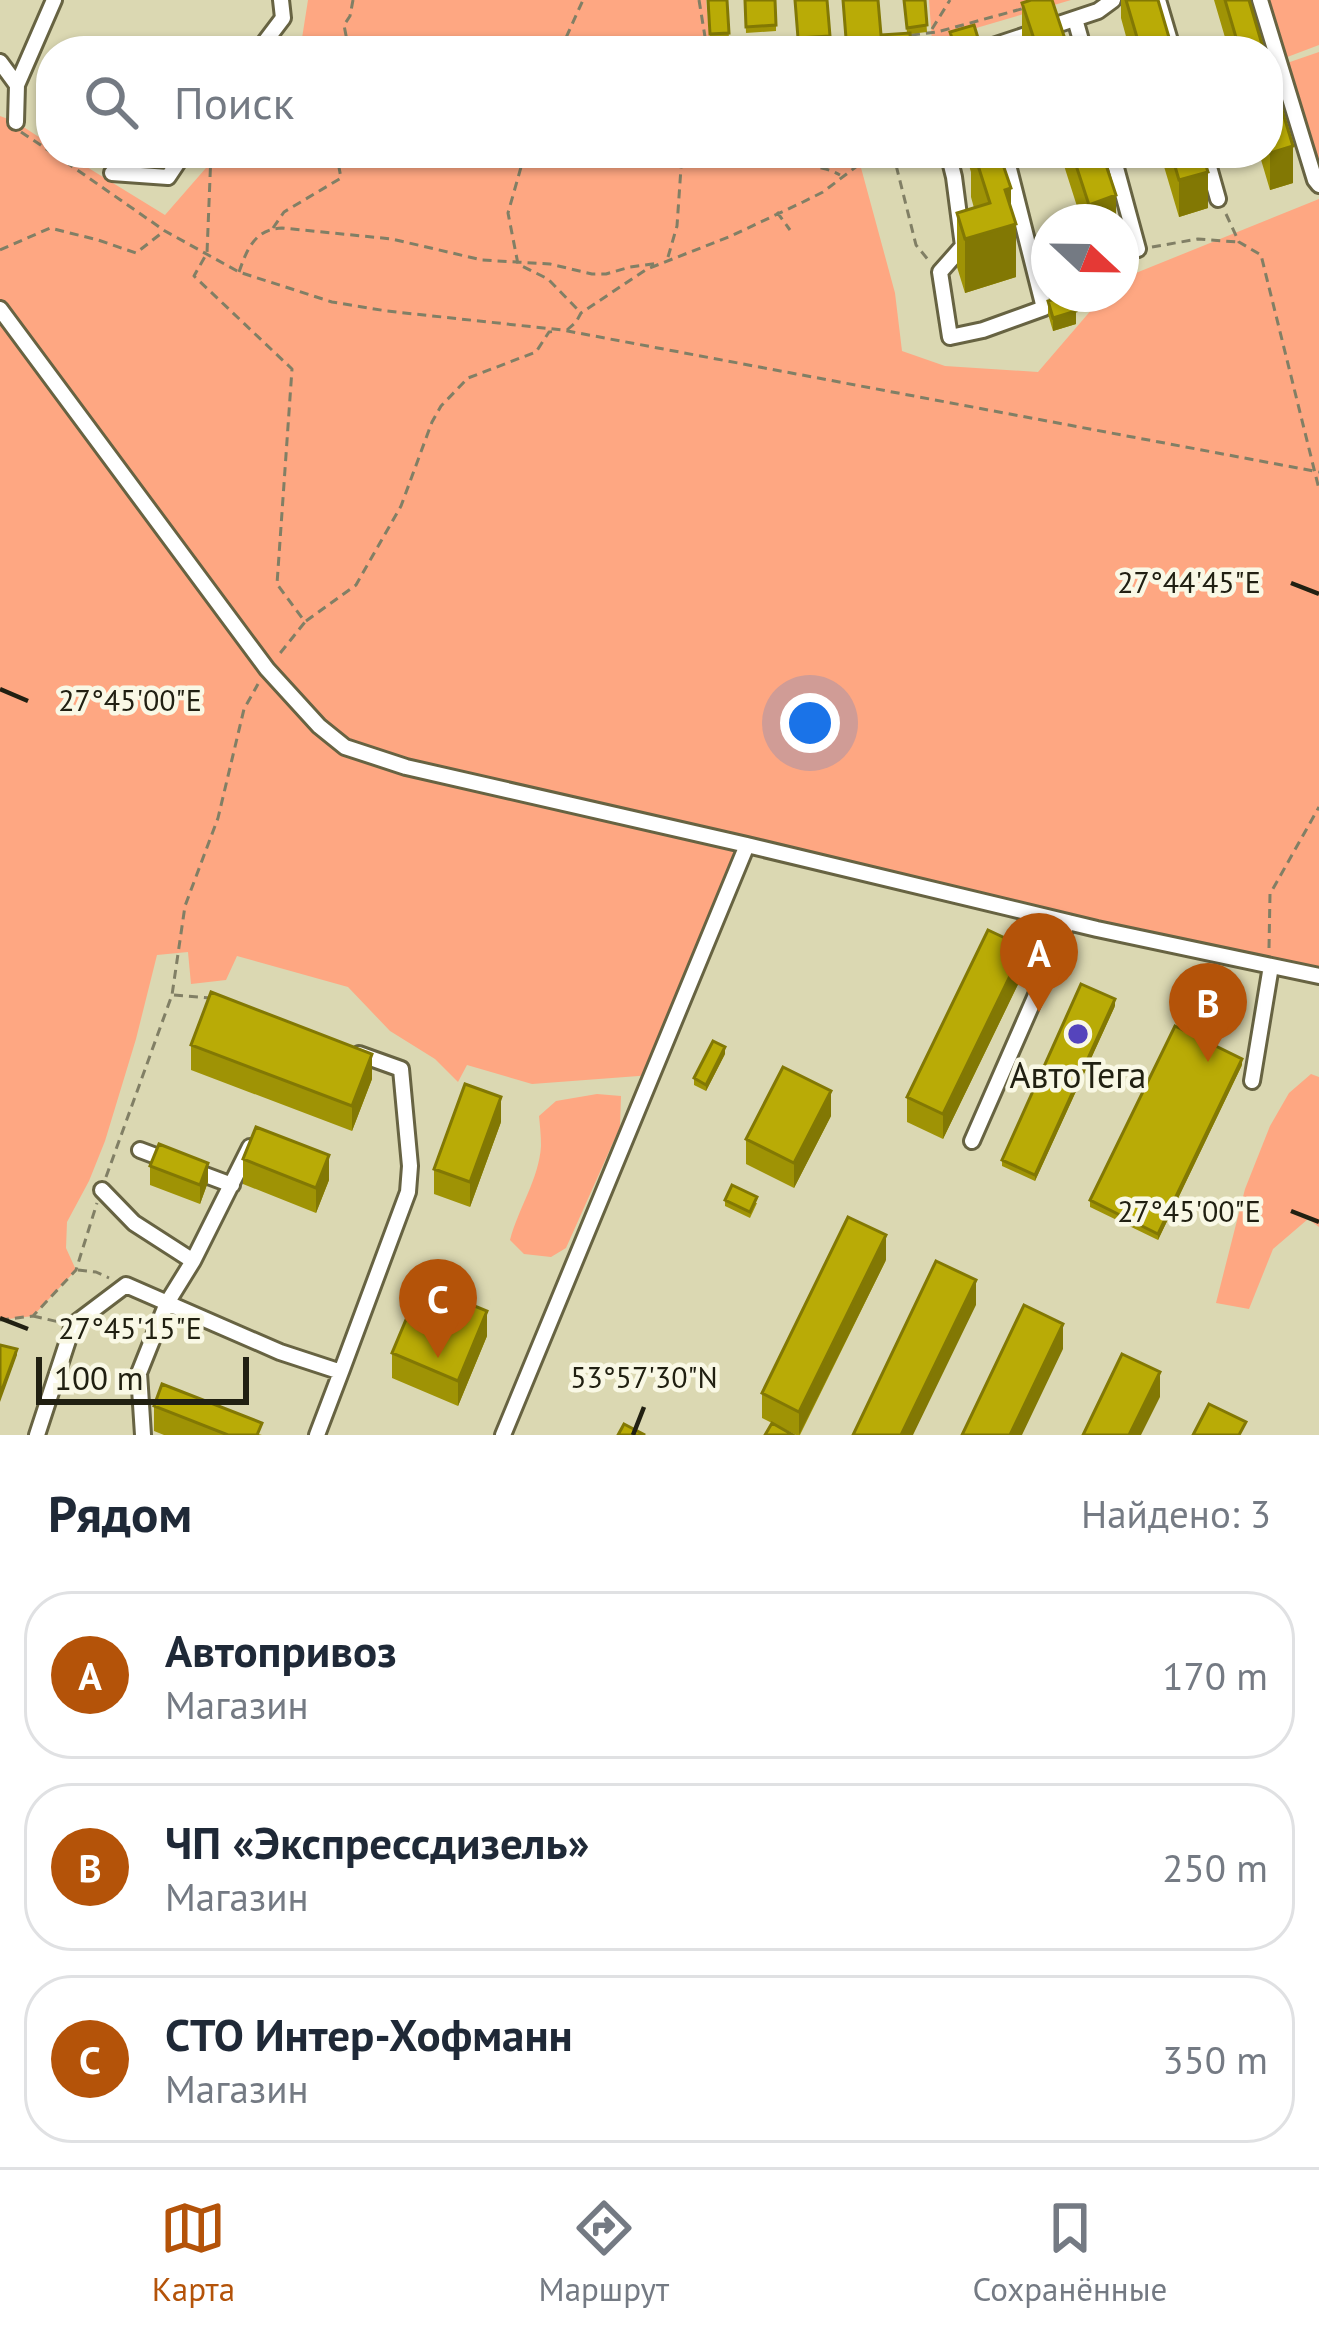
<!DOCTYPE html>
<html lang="ru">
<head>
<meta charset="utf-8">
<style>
	:root { --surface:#fff; --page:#f6f6f7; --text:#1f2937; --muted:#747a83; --line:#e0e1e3; --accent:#b45309 }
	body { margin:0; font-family:"PT Sans",sans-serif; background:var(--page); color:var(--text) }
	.compass { position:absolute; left:1031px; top:204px; width:108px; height:108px; border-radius:50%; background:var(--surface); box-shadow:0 3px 9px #0004; rotate:112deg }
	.scale { position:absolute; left:36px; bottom:30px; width:213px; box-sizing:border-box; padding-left:12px; border:6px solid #212012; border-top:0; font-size:33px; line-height:42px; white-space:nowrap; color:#212012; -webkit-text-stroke:9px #f9f8e5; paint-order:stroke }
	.you { position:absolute; left:810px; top:723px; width:42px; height:42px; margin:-30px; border:9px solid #fff; border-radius:50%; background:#1a73e8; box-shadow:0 0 0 18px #1a73e833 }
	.badge { display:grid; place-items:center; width:78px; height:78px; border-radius:50%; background:var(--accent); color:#fff; font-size:39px; font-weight:700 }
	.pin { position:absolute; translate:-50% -99px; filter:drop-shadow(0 3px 6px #0008) }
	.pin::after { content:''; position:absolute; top:63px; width:42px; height:36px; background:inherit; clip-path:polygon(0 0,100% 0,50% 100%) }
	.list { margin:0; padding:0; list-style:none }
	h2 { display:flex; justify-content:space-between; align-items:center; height:156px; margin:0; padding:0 48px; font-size:51px }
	h2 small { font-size:39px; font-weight:400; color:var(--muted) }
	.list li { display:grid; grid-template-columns:78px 1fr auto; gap:36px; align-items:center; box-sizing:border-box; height:168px; margin:0 24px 24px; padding:0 24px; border:3px solid var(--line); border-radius:48px }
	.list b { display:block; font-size:45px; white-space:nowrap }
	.list p { margin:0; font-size:39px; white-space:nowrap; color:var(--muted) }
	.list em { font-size:39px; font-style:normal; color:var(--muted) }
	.icon { flex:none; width:66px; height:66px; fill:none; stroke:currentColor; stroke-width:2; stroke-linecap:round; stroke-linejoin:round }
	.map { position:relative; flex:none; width:1319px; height:1435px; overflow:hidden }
	.search { position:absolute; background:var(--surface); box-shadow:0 3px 9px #0004; left:36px; right:36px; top:36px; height:132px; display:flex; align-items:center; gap:30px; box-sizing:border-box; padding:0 42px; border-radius:48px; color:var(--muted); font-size:45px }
	.sheet { height:732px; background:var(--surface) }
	nav { display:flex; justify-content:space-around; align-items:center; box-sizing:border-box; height:168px; border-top:3px solid var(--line); background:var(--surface); font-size:33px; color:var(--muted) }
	nav a { display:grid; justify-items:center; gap:6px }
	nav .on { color:var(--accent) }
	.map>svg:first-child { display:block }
	.green { fill:#fea782 }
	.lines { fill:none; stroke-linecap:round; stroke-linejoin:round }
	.minor-casing { stroke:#676342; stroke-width:20 }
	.path { stroke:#817f65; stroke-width:3; stroke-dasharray:9 6; stroke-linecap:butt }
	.minor { stroke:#fff; stroke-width:14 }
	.wall { fill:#9f9305 }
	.shaded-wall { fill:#827804 }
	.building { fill:#b9ab06; stroke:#827804; stroke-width:3 }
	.ticks { fill:none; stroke:#212012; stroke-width:4.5 }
	.poi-dot { fill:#5544bc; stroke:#f9f8e5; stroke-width:4.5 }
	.labels { text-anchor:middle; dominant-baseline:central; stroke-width:9; stroke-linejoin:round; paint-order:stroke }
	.poi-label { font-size:36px; fill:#212012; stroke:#f9f8e5 }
	.ticks-label { font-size:30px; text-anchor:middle; fill:#212012; stroke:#f9f8e5; stroke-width:9; stroke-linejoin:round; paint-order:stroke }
</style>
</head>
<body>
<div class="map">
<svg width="1319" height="1435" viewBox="0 0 1319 1435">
	<rect width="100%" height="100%" fill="#dbd8b2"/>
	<path class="green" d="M308,0H706L710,46L738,51H300Z
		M929,0H1071L932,41Z
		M1267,0H1319V45L1282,59Z
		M1319,52V172L1317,173L1287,63Z
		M0,116L16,122L51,145V153H64L165,215L219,153H857L895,293L902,351L945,366L1038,372L1105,294H1121V279L1319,199V976L747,845L652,1075L532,1084L467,1065L458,1082L435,1059L390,1031L348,987L237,956L226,980L191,984L188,952L157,955L136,1039L105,1141L89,1181L67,1222L66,1248L76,1270L33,1316L0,1320Z
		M1311,1074L1319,1077V1227L1308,1219L1273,1249L1249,1309L1216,1303L1245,1189L1270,1126L1289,1093Z
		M597,1094L621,1096L620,1127L566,1248L551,1257L524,1254L510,1240C518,1209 539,1179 541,1146C541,1136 540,1126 539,1116L556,1101Z"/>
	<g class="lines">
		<g class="minor-casing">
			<path id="minor" d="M1158,0L1173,51
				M1260,0L1315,180L1319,185
				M1075,19L1084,51
				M258,51L283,18L281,0
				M978,51L1098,11L1113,0
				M0,62L17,85
				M16,122L17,85L54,0
				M948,153L954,177L963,246L940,272L950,337L983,330L1044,308L1005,153
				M1112,153L1138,249
				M1205,153L1218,199
				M112,173L168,177L184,153
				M0,309L267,669L319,726L345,747L406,767L747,845L1097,929L1319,976
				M1252,1081L1271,966
				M972,1141L1068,922
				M140,1150L172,1162
				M192,1170L232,1185
				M102,1190L134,1223L193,1261L167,1303L139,1373L143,1435
				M193,1261L250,1147
				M341,1372L408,1192L410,1166L401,1069L359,1054
				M37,1435L73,1325L126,1285L280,1352L341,1372L317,1435
				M503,1435L747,845"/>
		</g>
		<path class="path" d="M699,0L706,43L759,51
			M932,29L950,0
			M911,35L937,32L1025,8
			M349,51L344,25L350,16L353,0
			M560,51L583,0
			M21,132L51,152
			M53,153L165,231L239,272L332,302L387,311L562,330L1319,472
			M211,153L207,253L194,276L292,369L277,584L305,622L277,657
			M525,153L508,213L518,264L548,279L581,313
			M795,153C815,172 821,164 840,175
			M889,153L895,161L916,245L930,262
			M777,212L790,230
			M1226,214L1239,242L1261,255L1319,489
			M273,228L284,212L341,178L338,162L340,153
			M1152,247L1198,239L1237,242
			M0,250L50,228L98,240L136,253L163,232
			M668,257L677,226L682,153
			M239,272C247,249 255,229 282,228L392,239L482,260L550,264L592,274H606L630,267L659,263
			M1084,295L1085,294
			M567,330L576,322L581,313L647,269L731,236L803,202L823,192L857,166L885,153
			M306,621L356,585L401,506L432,422L441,406L468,378L536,352L549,332L557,331
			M1269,948L1270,894L1319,807
			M174,995L211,998
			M106,1177L172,995L185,906L218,818L244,709L258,684
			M78,1270L96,1272L109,1278
			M33,1316L59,1322
			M0,1320L33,1316L76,1270L97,1203"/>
		<use href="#minor" class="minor"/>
	</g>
	<path class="wall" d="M708,0H727L729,39L710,40Z
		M745,0L776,25V31L746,33Z
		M795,0H827L830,42L798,44Z
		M904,0H925L927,32L910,34L911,51H847L881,35L907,33Z
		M1121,0H1158L1173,51H1130L1121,18Z
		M1214,0H1249L1264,51H1229Z
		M1022,3L1069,51H1026L1022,40Z
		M1268,64L1293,183L1270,190L1259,153H1268Z
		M965,153H1002L1011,207L1016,277L965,293L957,267V213L974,208L971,197V172Z
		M1060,153H1102L1116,222H1082Z
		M1160,153H1202L1208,208L1179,217Z
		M1048,301L1076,324L1053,331L1048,314Z
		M1024,972L943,1139L907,1122V1097Z
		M1115,1006L1035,1181L1002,1166V1160Z
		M191,1045L372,1079L352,1131L191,1070Z
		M725,1054L706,1091L694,1085V1078Z
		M1242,1065L1158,1240L1090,1207V1200Z
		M831,1116L794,1188L746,1164V1139Z
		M501,1122L470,1207L434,1194V1169Z
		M243,1159L329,1180L316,1213L243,1184Z
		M150,1166L208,1182L200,1204L150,1185Z
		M725,1200L757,1203L750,1218L725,1206Z
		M886,1260L800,1435H796L762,1418V1393Z
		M487,1336L458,1406L392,1378V1353Z
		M154,1406L262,1435H164L154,1431Z"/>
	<path class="shaded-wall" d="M1293,146V183L1270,190V153Z
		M1208,172V208L1179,217V180Z
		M1011,188V225L1016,224V277L965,293V239L1005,190Z
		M1116,195V222H1089V205Z
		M1076,311V324L1053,331V318Z
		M1024,947V972L943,1139V1114Z
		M1115,999V1006L1035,1181V1175Z
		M725,1047V1054L706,1091V1085Z
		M372,1054V1079L352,1131V1106Z
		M1242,1059V1065L1158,1240V1234Z
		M831,1091V1116L794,1188V1163Z
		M501,1097V1122L470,1207V1182Z
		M329,1155V1180L316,1213V1188Z
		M208,1163V1182L200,1204V1185Z
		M886,1235V1260L799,1435V1412Z
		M976,1280V1305L913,1435H901Z
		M487,1311V1336L458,1406V1381Z
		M1063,1324V1349L1022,1435H1010Z
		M17,1349V1355L0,1402V1395Z
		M1160,1372V1397L1141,1435H1129Z"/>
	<path class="building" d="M708,0H727L729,33L710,34Z
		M745,0H775L776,25L746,27Z
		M795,0H827L830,36L798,38Z
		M843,0H878L881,35L910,33L911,50L847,51Z
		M904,0H925L927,25L907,28Z
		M1031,0H1052L1069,51H1038L1022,3Z
		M1126,0H1158L1173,51H1141Z
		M1225,0H1249L1264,51H1240Z
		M974,25L982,51H956L950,32Z
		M1268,64L1293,146L1270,153L1268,145Z
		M974,153H999L1011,188L1005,190L1016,224L965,239L957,213L990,203Z
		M1072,153H1102L1116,195L1089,205Z
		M1171,153H1202L1208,172L1179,180Z
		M1071,294L1076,311L1053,318L1048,301Z
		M988,930L1024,947L943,1114L907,1097Z
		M1081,984L1115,999L1035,1175L1002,1160Z
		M211,992L372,1054L352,1106L191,1045Z
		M1175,1026L1242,1059L1158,1234L1090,1200Z
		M713,1041L725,1047L706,1085L694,1078Z
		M783,1067L831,1091L794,1163L746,1139Z
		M465,1084L501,1097L470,1182L434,1169Z
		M256,1127L329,1155L316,1188L243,1159Z
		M159,1144L208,1163L200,1185L150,1166Z
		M732,1185L757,1197L750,1212L725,1200Z
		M848,1217L886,1235L799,1412L762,1393Z
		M936,1261L976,1280L901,1435H853Z
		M421,1284L487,1311L458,1381L392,1353Z
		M1024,1305L1063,1324L1010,1435H962Z
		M0,1345L17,1349L0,1395Z
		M1122,1354L1160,1372L1129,1435H1083Z
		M162,1384L262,1423L257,1435H228L154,1406Z
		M1209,1404L1246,1422L1239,1435H1193Z
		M772,1423L793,1435H765Z
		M624,1424L645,1435H618Z"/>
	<path class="ticks" d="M1291,583L1319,594M0,689L28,701M1291,1211L1319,1222M0,1318L28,1329M633,1435L644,1407"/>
	<circle class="poi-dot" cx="1078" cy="1034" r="12"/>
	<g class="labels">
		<g class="poi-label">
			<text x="1078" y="1074">АвтоТега</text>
		</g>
	</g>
	<g class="ticks-label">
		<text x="1189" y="593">27°44'45"E</text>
		<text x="130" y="711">27°45'00"E</text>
		<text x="1189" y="1222">27°45'00"E</text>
		<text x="130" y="1339">27°45'15"E</text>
		<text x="644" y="1388">53°57'30"N</text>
	</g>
</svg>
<svg class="compass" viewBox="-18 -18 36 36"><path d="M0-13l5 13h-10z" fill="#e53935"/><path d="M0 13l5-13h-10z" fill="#747a83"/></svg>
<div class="scale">100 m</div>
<div class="you"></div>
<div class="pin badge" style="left:1039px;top:1012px">A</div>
<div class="pin badge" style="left:1208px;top:1062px">B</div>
<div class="pin badge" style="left:438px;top:1358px">C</div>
<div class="search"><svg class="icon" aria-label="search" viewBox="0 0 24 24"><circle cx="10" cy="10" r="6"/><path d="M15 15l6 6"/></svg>Поиск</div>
</div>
<section class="sheet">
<h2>Рядом<small>Найдено: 3</small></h2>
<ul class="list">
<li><span class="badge">A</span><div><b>Автопривоз</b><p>Магазин</p></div><em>170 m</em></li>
<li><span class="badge">B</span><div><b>ЧП «Экспрессдизель»</b><p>Магазин</p></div><em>250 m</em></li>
<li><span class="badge">C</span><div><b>СТО Интер-Хофманн</b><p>Магазин</p></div><em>350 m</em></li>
</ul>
</section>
<nav>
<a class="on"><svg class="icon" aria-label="map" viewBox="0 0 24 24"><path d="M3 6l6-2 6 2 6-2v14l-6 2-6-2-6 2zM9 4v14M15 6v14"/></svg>Карта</a>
<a><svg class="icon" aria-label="directions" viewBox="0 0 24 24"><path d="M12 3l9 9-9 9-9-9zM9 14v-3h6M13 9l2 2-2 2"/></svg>Маршрут</a>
<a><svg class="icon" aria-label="saved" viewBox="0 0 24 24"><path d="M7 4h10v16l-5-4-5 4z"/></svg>Сохранённые</a>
</nav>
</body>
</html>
